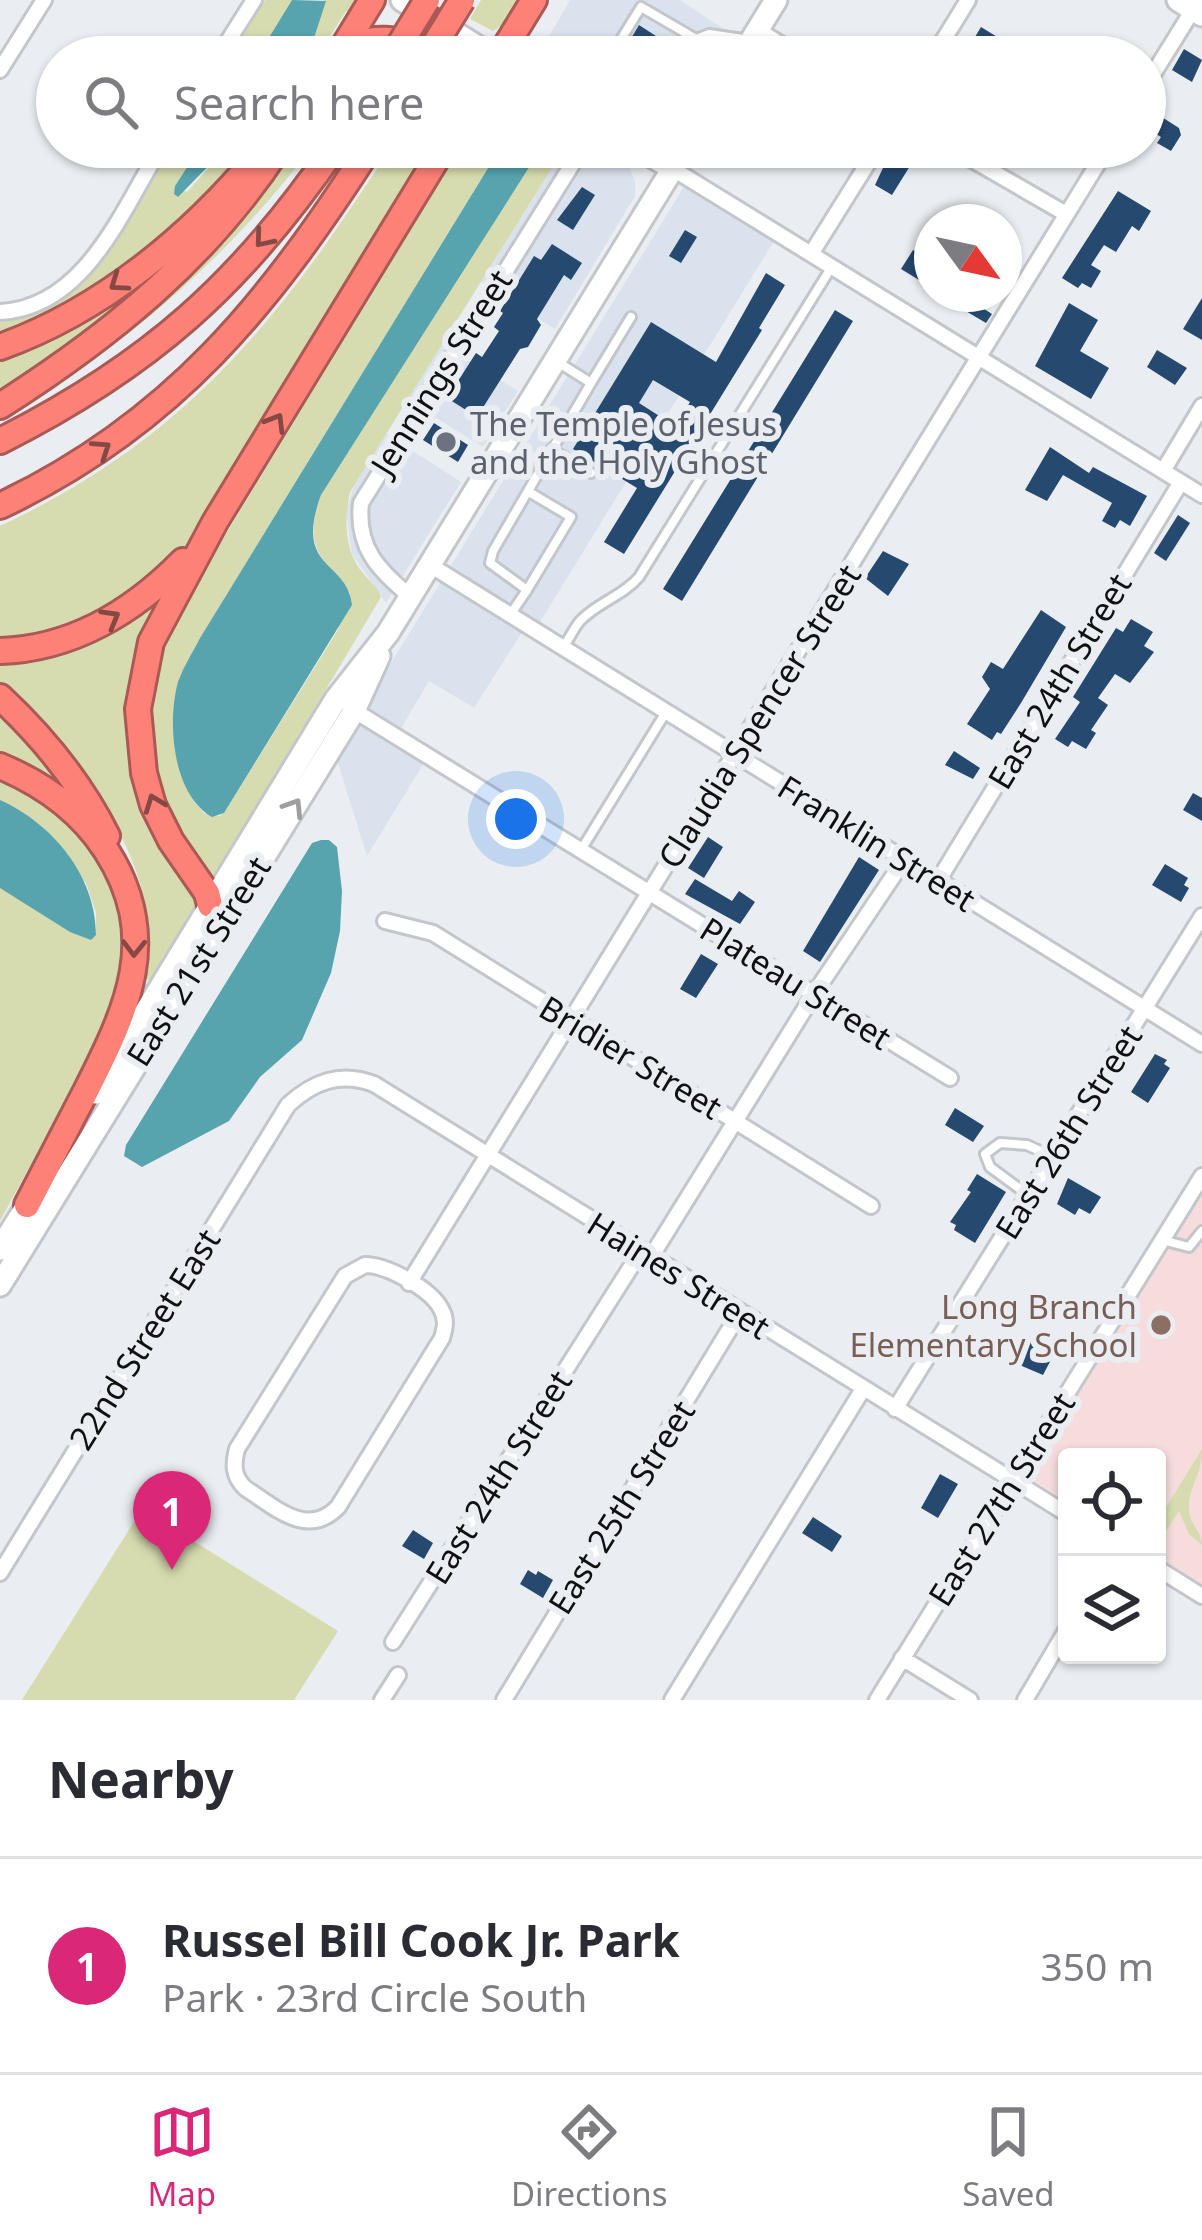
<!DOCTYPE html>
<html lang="en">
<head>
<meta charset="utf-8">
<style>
	:root { --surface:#fff; --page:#f7f7f7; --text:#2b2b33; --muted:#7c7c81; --line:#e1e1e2; --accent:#db2777 }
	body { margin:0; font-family:"Noto Sans",sans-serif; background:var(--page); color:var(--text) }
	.controls { position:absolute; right:36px; bottom:36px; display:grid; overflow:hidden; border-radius:12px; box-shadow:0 3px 9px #0004 }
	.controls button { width:108px; height:108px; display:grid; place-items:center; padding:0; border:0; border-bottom:3px solid var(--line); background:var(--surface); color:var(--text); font:60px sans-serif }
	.compass { position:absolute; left:914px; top:204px; width:108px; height:108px; border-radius:50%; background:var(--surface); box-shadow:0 3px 9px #0004; rotate:123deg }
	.you { position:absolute; left:516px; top:819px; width:42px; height:42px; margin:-30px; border:9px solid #fff; border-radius:50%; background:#1a73e8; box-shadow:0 0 0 18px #1a73e833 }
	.badge { display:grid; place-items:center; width:78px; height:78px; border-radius:50%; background:var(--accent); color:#fff; font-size:39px; font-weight:700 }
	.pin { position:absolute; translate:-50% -99px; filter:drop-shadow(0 3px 6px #0008) }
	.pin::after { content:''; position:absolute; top:63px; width:42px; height:36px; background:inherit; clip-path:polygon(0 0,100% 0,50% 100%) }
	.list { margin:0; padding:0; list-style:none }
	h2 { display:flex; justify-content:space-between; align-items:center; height:156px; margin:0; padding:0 48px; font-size:51px }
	h2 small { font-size:39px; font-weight:400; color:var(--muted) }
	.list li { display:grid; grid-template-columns:78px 1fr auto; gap:36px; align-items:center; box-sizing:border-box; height:216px; padding:0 48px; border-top:3px solid var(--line) }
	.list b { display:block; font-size:45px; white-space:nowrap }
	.list p { margin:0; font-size:39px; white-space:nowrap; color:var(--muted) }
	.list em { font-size:39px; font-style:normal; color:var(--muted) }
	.icon { flex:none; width:66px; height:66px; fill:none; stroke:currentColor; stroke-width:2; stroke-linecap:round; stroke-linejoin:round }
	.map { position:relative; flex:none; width:1202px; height:1700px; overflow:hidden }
	.search { position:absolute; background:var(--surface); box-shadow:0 3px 9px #0004; left:36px; right:36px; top:36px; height:132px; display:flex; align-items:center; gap:30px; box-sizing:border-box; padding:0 42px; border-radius:66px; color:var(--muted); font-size:45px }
	.sheet { height:372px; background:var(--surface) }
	nav { display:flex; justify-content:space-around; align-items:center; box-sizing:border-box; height:168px; border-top:3px solid var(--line); background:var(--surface); font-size:33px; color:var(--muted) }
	nav a { display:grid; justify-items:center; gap:6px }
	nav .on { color:var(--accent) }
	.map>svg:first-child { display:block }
	.built { fill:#dae3ed }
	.education { fill:#f7dcdd }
	.green { fill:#d7dcb0 }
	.water { fill:#58a4ae }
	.building { fill:#264970; fill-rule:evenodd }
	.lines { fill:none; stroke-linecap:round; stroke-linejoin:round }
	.lane-casing { stroke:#c3c6ca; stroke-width:14 }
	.street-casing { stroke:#c3c6ca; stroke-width:20 }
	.secondary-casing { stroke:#c3c6ca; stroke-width:27 }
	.highway-casing { stroke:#aa5954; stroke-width:30 }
	.lane { stroke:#fff; stroke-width:8 }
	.street { stroke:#fff; stroke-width:14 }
	.secondary { stroke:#fff; stroke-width:21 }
	.highway { stroke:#fd8177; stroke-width:24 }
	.highway-bridge-casing { stroke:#aa5954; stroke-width:30; stroke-linecap:butt }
	.highway-bridge { stroke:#fd8177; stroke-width:24 }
	.oneway { stroke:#864844 }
	.oneway2 { stroke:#9f9fa0 }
	.worship-dot { fill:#6b7280; stroke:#eaeef2; stroke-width:4.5 }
	.education-dot { fill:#8d6e63; stroke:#eaeef2; stroke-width:4.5 }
	.labels { text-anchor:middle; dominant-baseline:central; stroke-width:12; stroke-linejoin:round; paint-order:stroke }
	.street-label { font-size:33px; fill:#0f1012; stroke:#eaeef2 }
	.worship-label { font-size:33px; fill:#5b616d; stroke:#eaeef2; text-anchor:start }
	.education-label { font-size:33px; fill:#785e54; stroke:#eaeef2; text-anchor:end }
</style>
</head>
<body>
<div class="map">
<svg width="1202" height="1700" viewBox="0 0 1202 1700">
	<rect width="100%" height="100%" fill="#eaeef2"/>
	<path class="built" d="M570,0H680L735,36L722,57H537Z
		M565,147H605L624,157L635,181V196L555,329L481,282Z
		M685,185L774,241L540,622L531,618L474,708L429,681L392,744L424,763L367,856L335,754Z
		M442,344L518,391L483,447L407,400Z
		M385,433L461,482L386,603L352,554L346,511L354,485Z"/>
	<path class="education" d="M1202,1194V1584L1157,1557V1457H1067V1501L1026,1476Z"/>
	<path class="green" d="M265,0H292L257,57H229Z
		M324,0H355L352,14L346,11L317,57H299L315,35Z
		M481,0H520L507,22L493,31L470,19Z
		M172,147H200L175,186L187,192L227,147H250L177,226L102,285L0,339V320C94,311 127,219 172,147Z
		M294,147H312C242,239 160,316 63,380C152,312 228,237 294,147Z
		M391,147H432L181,555L88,624L0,642V526C188,438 282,317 391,147Z
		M461,147H501L200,638L179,678L180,771L194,802L204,813L219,816L224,813L338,630L350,593C319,557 303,544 321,495L542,147H565L350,492C344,519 344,551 363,573C371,583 377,586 381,597L211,883L161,804L146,721L161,641Z
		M194,238L113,314L0,395V356Z
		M153,602L160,606L131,719L199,902L150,981L144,977C145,965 147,951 148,942C154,854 64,736 0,683V657Z
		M0,702L68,791L41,773L0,755Z
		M0,773L72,817L103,865L126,919L121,972L110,1007L115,1010L0,1221V888L96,935V913L86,883L0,800Z
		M1202,1449C1202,1476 1188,1489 1189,1508C1189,1524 1201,1530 1202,1545L1189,1534L1179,1511L1159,1542L1157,1522Z
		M142,1509L338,1631L294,1700H22Z"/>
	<path class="water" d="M292,0L326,1L315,35L299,57H257Z
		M200,147H227L178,197L174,194L175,186Z
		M501,147H542L321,495C293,571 347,559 352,605L224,813L212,817C172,794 167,722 178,682C183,667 193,652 200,638Z
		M0,800C53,824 96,876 96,935L91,940L70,932L0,888Z
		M321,840H329L337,847L342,891L340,931L331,973L302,1040L260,1077L229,1121L142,1167L124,1156L126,1145L312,843Z"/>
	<path class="building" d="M639,25L659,38L647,57H620Z
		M981,27L1012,46L1005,57H985L969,47Z
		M1184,49L1202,60L1192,82L1172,70Z
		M1157,114L1179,128L1181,135L1171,151L1157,143L1161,137L1148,129Z
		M889,155L910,166L892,195L875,185Z
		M582,187L595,195L573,230L557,220Z
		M1118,191L1151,211L1139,231L1132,226L1116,252L1104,245L1091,265L1101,271L1091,288L1082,283L1078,288L1062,278Z
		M685,230L697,237L681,263L669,256Z
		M552,244L582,263L571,280L564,275L537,319L541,325L528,347L520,349L477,417L447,398L476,353L482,357L499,331L494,327L503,313L500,311L534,256L541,260Z
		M913,250L931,261L919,280L901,269Z
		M766,273L785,285L759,328L762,330L624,554L604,542L637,488L573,449L651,322L716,362ZM653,380L690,402L675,426L639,403Z
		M937,294H961L992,314L986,323Z
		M1202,298V340L1183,329Z
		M1069,303L1098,320L1080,351L1109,368L1091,399L1035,366Z
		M835,310L853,321L682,601L663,589Z
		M1157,350L1187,368L1175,385L1147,367Z
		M434,423L468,445L458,462L423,440Z
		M1050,447L1089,473L1093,467L1147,496L1130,526L1120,520L1115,528L1102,521L1112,503L1063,475L1047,501L1025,490Z
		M1178,515L1190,523L1166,561L1154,553Z
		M883,551L909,564L888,596L865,578Z
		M1041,610L1066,627L1021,703L1001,734L997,732L992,740L967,724L990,689L982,677L991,662L1003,669Z
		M1131,619L1153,632L1144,646L1154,652L1130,683L1115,674L1098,698L1108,705L1091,730L1096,733L1086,749L1072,741L1068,747L1055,739L1080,702L1073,697L1116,628L1123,632Z
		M954,751L980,768L973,779L945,765Z
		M1193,793L1202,798V821L1183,810Z
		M708,837L723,847L704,878L688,868Z
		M859,857L879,870L820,962L803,951Z
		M1165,864L1188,878L1184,885L1189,888L1181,902L1152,885Z
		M695,879L732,901L739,891L755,902L740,924L685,894Z
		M701,954L718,964L696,998L680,989Z
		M1155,1054L1167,1060L1164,1064L1170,1068L1148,1103L1131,1092Z
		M955,1108L984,1126L973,1142L945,1125Z
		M977,1174L1006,1192L975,1243L954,1230L956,1225L950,1222L971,1192L967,1190Z
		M1068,1178L1101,1197L1090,1214L1079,1208L1075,1215L1057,1204Z
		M1025,1335L1054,1354L1043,1375L1010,1361Z
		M940,1474L958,1484L938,1518L921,1508Z
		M813,1517L842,1536L832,1552L802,1533Z
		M413,1530L433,1543L424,1559L402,1546Z
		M528,1570L536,1575L538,1571L553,1580L543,1598L520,1584Z"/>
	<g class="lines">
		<g class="lane-casing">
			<path id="lane" d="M696,39L709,34L750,40
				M610,57L641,7L696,39L686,57
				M556,361L591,383L631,317
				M551,449L591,473
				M527,590L571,517L529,492
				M510,615L527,590L490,563L493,551L591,383
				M563,648C569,639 574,628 580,621C598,602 623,596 639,577L831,268
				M581,850L666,712
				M1028,1195L990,1167L985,1154L1000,1143L1027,1145L1051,1156
				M1162,1240L1189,1247L1202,1231"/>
		</g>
		<g class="street-casing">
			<path id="street" d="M758,30L801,57
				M218,57L254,0
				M933,57L968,0
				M0,70L44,0
				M1145,87L1199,0
				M950,147L1066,214
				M673,169L1202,495
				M811,254L878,147
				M0,312C85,308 122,210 161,147
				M1163,471L1202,406
				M430,565L1202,1044
				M411,597C378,570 356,547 361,503L583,147
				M350,708L950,1078
				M938,881L1181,482
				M385,921L433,933L871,1206
				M651,1257L814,994L904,860
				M365,1265C387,1265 431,1289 441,1309C447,1319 445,1328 442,1338L338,1507C307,1539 275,1507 245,1488C233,1476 233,1465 237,1449L345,1276Z
				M409,1283L1108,147
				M895,1409L1202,916
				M1157,1568L1202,1596
				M0,1573L288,1105C313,1082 340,1071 374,1084L1067,1514
				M393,1642L641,1251
				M902,1658L970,1700
				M382,1700L398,1675
				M504,1700L740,1312
				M672,1700L863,1389
				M877,1700L1202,1176
				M1025,1700L1067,1629"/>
		</g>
		<g class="secondary-casing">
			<path id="secondary" d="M402,0L494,57
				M1178,0L1202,15
				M741,57L776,0
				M637,147L673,169
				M96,1093L336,699L388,633L686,147
				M0,1249L36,1191
				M0,1285L354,711L379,656"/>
		</g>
		<g class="highway-casing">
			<path id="highway" d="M339,54L372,0
				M340,57C366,31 404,37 430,57
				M499,57L534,0
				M0,347C101,311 192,236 260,153
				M0,406C110,336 208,257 279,147
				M0,441C149,366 241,284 335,147
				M0,506C173,424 269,304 370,147
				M0,651C72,649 134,611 183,561
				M0,697C44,738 80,782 107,836
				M0,766C43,784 80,810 106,850C162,937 128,1008 86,1091C66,1129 47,1167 27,1205
				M210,905L207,893L171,841L153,805L144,773L138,709L151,642L215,522L444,147"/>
		</g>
		<use href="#lane" class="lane"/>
		<use href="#street" class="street"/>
		<use href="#secondary" class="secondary"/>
		<use href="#highway" class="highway"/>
		<g class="highway-bridge-casing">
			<path id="highway-bridge" d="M392,57L427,0
				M427,57L462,0"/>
		</g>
		<use href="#highway-bridge" class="highway-bridge"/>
	</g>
	<defs><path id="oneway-chevron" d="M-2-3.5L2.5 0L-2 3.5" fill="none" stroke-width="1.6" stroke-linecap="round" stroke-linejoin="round" transform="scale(3)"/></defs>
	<g class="oneway">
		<use href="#oneway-chevron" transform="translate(263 239) rotate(130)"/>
		<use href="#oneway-chevron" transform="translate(118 283) rotate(145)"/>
		<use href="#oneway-chevron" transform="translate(276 422) rotate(-59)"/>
		<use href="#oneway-chevron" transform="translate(102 449) rotate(-34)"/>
		<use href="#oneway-chevron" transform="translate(111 618) rotate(-30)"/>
		<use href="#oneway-chevron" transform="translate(154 803) rotate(-111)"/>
		<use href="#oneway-chevron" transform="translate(134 948) rotate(91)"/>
	</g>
	<use class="oneway2" href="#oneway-chevron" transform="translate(294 807) rotate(-58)"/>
	<circle class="worship-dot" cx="446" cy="442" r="12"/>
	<circle class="education-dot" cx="1161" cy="1325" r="12"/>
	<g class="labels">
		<g class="street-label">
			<text transform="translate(441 372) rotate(-58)">Jennings Street</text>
			<text transform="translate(1059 681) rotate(-59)">East 24th Street</text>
			<text transform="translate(759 716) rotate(-58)">Claudia Spencer Street</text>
			<text transform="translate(877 843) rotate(32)">Franklin Street</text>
			<text transform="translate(198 961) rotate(-58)">East 21st Street</text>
			<text transform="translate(796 983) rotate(32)">Plateau Street</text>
			<text transform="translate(631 1057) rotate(31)">Bridier Street</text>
			<text transform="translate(1068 1132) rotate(-58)">East 26th Street</text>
			<text transform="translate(679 1275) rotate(32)">Haines Street</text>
			<text transform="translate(144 1339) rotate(-58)">22nd Street East</text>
			<text transform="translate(498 1477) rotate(-58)">East 24th Street</text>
			<text transform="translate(1001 1499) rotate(-58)">East 27th Street</text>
			<text transform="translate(621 1507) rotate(-58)">East 25th Street</text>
		</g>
		<g class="worship-label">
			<text x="470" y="423">The Temple of Jesus<tspan x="470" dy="38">and the Holy Ghost</tspan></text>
		</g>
		<g class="education-label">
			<text x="1137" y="1306">Long Branch<tspan x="1137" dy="38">Elementary School</tspan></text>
		</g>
	</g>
</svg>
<div class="controls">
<button><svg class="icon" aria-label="locate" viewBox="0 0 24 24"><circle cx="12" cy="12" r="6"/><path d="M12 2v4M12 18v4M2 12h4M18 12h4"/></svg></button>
<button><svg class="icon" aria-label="layers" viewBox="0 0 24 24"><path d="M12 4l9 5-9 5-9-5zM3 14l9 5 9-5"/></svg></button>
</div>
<svg class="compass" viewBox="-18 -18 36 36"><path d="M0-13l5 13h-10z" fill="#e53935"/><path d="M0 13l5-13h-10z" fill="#7c7c81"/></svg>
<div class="you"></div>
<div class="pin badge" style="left:172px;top:1570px">1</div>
<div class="search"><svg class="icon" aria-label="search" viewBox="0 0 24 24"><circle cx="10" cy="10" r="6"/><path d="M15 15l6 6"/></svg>Search here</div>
</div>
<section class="sheet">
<h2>Nearby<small></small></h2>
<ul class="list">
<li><span class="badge">1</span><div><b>Russel Bill Cook Jr. Park</b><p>Park · 23rd Circle South</p></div><em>350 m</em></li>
</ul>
</section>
<nav>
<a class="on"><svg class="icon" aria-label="map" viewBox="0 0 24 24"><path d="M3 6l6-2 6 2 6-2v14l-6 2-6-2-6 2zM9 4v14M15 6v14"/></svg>Map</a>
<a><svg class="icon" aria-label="directions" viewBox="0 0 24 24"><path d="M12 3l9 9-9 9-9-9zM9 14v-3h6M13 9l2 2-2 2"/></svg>Directions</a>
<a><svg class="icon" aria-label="saved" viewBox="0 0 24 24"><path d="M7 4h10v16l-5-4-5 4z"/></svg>Saved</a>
</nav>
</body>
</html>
